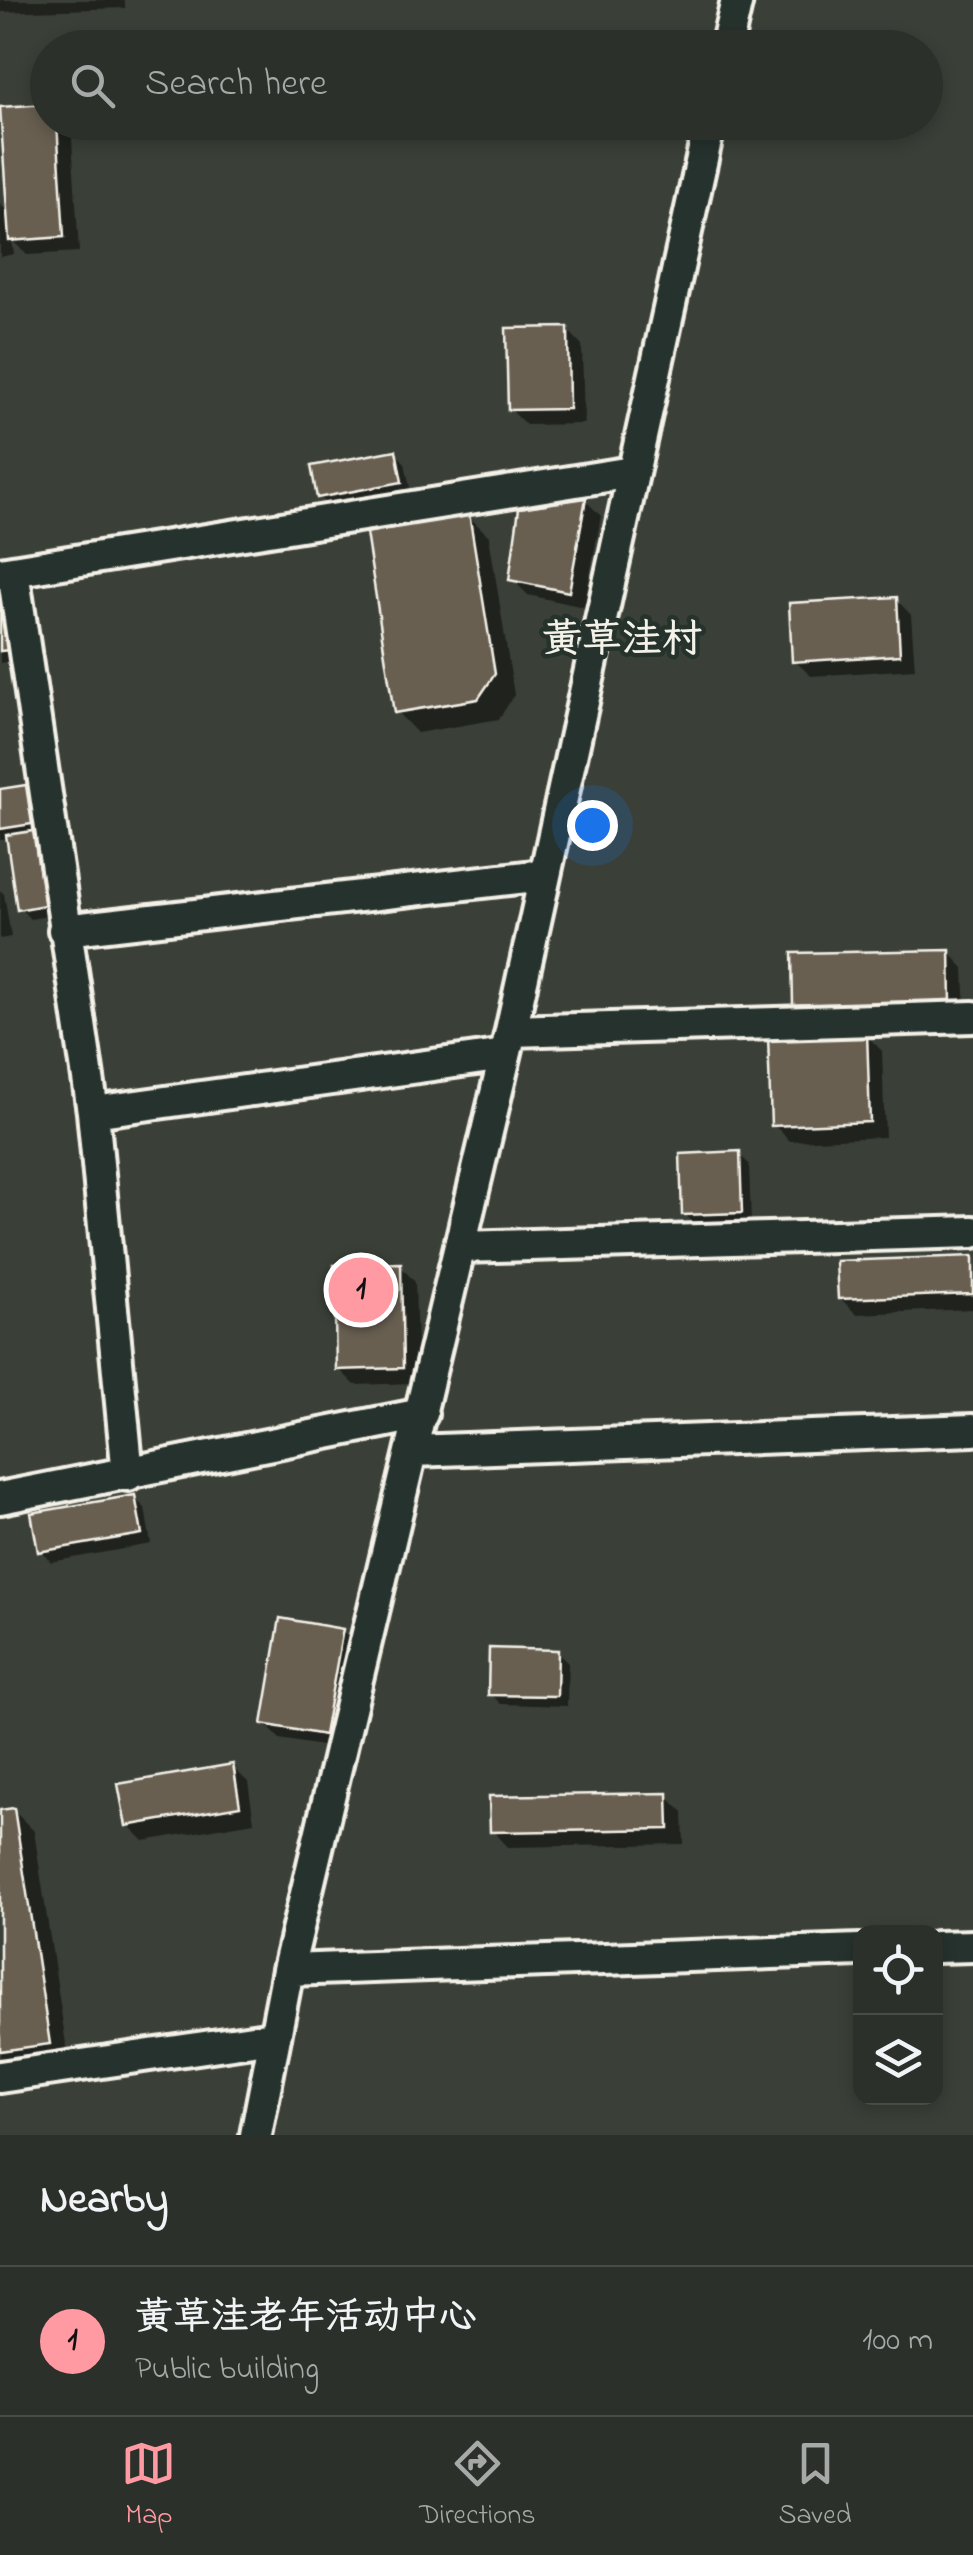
<!DOCTYPE html>
<html lang="en">
<head>
<meta charset="utf-8">
<style>
	:root { --surface:#2c302a; --page:#383c36; --text:#f1f3f6; --muted:#a6a9a8; --line:#484b47; --accent:#ff9aa2 }
	body { margin:0; font-family:"Indie Flower","LXGW WenKai TC",sans-serif; background:var(--page); color:var(--text) }
	.controls { position:absolute; right:30px; bottom:30px; display:grid; overflow:hidden; border-radius:20px; box-shadow:0 5px 15px #0003 }
	.controls button { width:90px; height:90px; display:grid; place-items:center; padding:0; border:0; border-bottom:2px solid var(--line); background:var(--surface); color:var(--text); font:50px sans-serif }
	.you { position:absolute; left:592px; top:825px; width:35px; height:35px; margin:-25px; border:8px solid #fff; border-radius:50%; background:#1a73e8; box-shadow:0 0 0 15px #1a73e833 }
	.badge { display:grid; place-items:center; width:65px; height:65px; border-radius:50%; background:var(--accent); color:#111; font-size:32px; font-weight:700 }
	.pin { position:absolute; translate:-50% -50%; border:5px solid #fff; box-shadow:0 2px 10px #0006 }
	.list { margin:0; padding:0; list-style:none }
	h2 { display:flex; justify-content:space-between; align-items:center; height:130px; margin:0; padding:0 40px; font-size:42px }
	h2 small { font-size:32px; font-weight:400; color:var(--muted) }
	.list li { display:grid; grid-template-columns:65px 1fr auto; gap:30px; align-items:center; box-sizing:border-box; height:150px; padding:0 40px; border-top:2px solid var(--line) }
	.list b { display:block; font-size:38px; white-space:nowrap }
	.list p { margin:0; font-size:32px; white-space:nowrap; color:var(--muted) }
	.list em { font-size:32px; font-style:normal; color:var(--muted) }
	.icon { flex:none; width:55px; height:55px; fill:none; stroke:currentColor; stroke-width:2; stroke-linecap:round; stroke-linejoin:round }
	.map { position:relative; flex:none; width:973px; height:2135px; overflow:hidden }
	.search { position:absolute; background:var(--surface); box-shadow:0 5px 15px #0003; left:30px; right:30px; top:30px; height:110px; display:flex; align-items:center; gap:25px; box-sizing:border-box; padding:0 35px; border-radius:55px; color:var(--muted); font-size:38px }
	.sheet { height:280px; background:var(--surface) }
	nav { display:flex; justify-content:space-around; align-items:center; box-sizing:border-box; height:140px; border-top:2px solid var(--line); background:var(--surface); font-size:28px; color:var(--muted) }
	nav a { display:grid; justify-items:center; gap:5px }
	nav .on { color:var(--accent) }
	.map>svg:first-child { display:block }
	.shadow { fill:#0007 }
	.building { fill:#685f51; stroke:#f4f1e8; stroke-width:2.5 }
	.lines { fill:none; stroke-linecap:round; stroke-linejoin:round }
	.street-casing { stroke:#f4f1e8; stroke-width:38 }
	.street { stroke:#26332d; stroke-width:30 }
	.labels { text-anchor:middle; dominant-baseline:central; stroke-width:9; stroke-linejoin:round; paint-order:stroke }
	.quarter-label { font-size:40px; font-weight:bold; fill:#f4f1e8; stroke:#26332d }
</style>
</head>
<body>
<div class="map">
<svg width="973" height="2135" viewBox="0 0 973 2135">
	<rect width="100%" height="100%" fill="#3a4038"/>
	<filter id="ink" filterUnits="userSpaceOnUse"><feTurbulence type="fractalNoise" baseFrequency=".01" numOctaves="2"/><feDisplacementMap in="SourceGraphic" scale="20" xChannelSelector="R" yChannelSelector="G"/><feConvolveMatrix kernelMatrix="1 2 1 2 8 2 1 2 1" color-interpolation-filters="sRGB"/></filter>
	<g filter="url(#ink)">
		<path class="shadow" d="M0,0H125V8L0,12Z
			M48,122H71L79,252L27,255L12,240L14,254L0,257V204L10,214Z
			M567,329L582,345L584,424L526,425L510,409Z
			M395,452L405,463L411,492L330,507L319,497Z
			M586,501L601,516L584,607L528,595L512,579L521,510Z
			M468,516L489,536L514,695L499,719L417,733L397,712Z
			M896,599L911,615L915,669L811,676L795,661Z
			M0,602L19,660L0,663Z
			M25,788L35,798L41,834L33,835L42,844L54,915L30,919L20,908L9,839L0,840V792Z
			M0,890L4,894L11,937L0,939Z
			M949,952L964,968L966,1016L812,1020L796,1004Z
			M866,1035L882,1051L885,1137L790,1141L774,1125Z
			M739,1154L749,1164L751,1223L695,1225L685,1214Z
			M973,1258V1309L856,1314L840,1298Z
			M400,1266L415,1282L418,1383L355,1385L339,1369Z
			M134,1498L145,1508L151,1544L51,1562L41,1551Z
			M342,1631L357,1647L339,1749L280,1739L265,1724Z
			M557,1652L568,1663L567,1706L501,1704L491,1694Z
			M232,1767L248,1782L254,1822L144,1841L128,1825Z
			M667,1796L683,1812L684,1844L508,1847L493,1831Z
			M13,1810L34,1831L69,2064L0,2065V1812Z"/>
		<path class="building" d="M48,104V122H57L64,237L9,241L0,107Z
			M568,327L569,409L508,410L506,328Z
			M396,450L402,482L317,498L311,466Z
			M586,498L569,592L509,580L519,508Z
			M469,513L495,674L478,699L394,713L366,533Z
			M897,597L900,655L792,662L789,603Z
			M3,599L10,650L0,651V600Z
			M26,785L32,824L0,829V789Z
			M33,831L45,905L17,910L6,835Z
			M950,950L951,1002L793,1005L792,953Z
			M867,1032L870,1122L771,1126L768,1036Z
			M740,1151L742,1213L682,1215L680,1154Z
			M973,1256V1294L838,1299L836,1261Z
			M401,1263L403,1368L336,1370L334,1265Z
			M135,1495L142,1534L38,1552L31,1513Z
			M280,1618L343,1629L324,1735L262,1724Z
			M489,1648L558,1650L557,1696L488,1695Z
			M233,1764L240,1806L126,1826L118,1784Z
			M668,1793L669,1829L490,1832L489,1796Z
			M14,1808L50,2044L0,2051V1810Z"/>
		<g class="lines">
			<g class="street-casing">
				<path id="street" d="M726,48L737,0
					M13,571L93,1112L128,1475
					M0,573L632,472
					M64,930L544,875
					M511,1031L973,1017
					M93,1112L505,1055
					M462,1247L973,1232
					M412,1451L973,1430
					M0,1498L422,1414
					M936,1947L973,1946
					M288,1970L860,1950
					M0,2077L273,2037
					M256,2135L288,1970L511,1031L710,122"/>
			</g>
			<use href="#street" class="street"/>
		</g>
	</g>
	<g class="labels">
		<g class="quarter-label">
			<text x="622" y="641">黄草洼村</text>
		</g>
	</g>
</svg>
<div class="controls">
<button><svg class="icon" aria-label="locate" viewBox="0 0 24 24"><circle cx="12" cy="12" r="6"/><path d="M12 2v4M12 18v4M2 12h4M18 12h4"/></svg></button>
<button><svg class="icon" aria-label="layers" viewBox="0 0 24 24"><path d="M12 4l9 5-9 5-9-5zM3 14l9 5 9-5"/></svg></button>
</div>
<div class="you"></div>
<div class="pin badge" style="left:361px;top:1290px">1</div>
<div class="search"><svg class="icon" aria-label="search" viewBox="0 0 24 24"><circle cx="10" cy="10" r="6"/><path d="M15 15l6 6"/></svg>Search here</div>
</div>
<section class="sheet">
<h2>Nearby<small></small></h2>
<ul class="list">
<li><span class="badge">1</span><div><b>黄草洼老年活动中心</b><p>Public building</p></div><em>100 m</em></li>
</ul>
</section>
<nav>
<a class="on"><svg class="icon" aria-label="map" viewBox="0 0 24 24"><path d="M3 6l6-2 6 2 6-2v14l-6 2-6-2-6 2zM9 4v14M15 6v14"/></svg>Map</a>
<a><svg class="icon" aria-label="directions" viewBox="0 0 24 24"><path d="M12 3l9 9-9 9-9-9zM9 14v-3h6M13 9l2 2-2 2"/></svg>Directions</a>
<a><svg class="icon" aria-label="saved" viewBox="0 0 24 24"><path d="M7 4h10v16l-5-4-5 4z"/></svg>Saved</a>
</nav>
</body>
</html>
